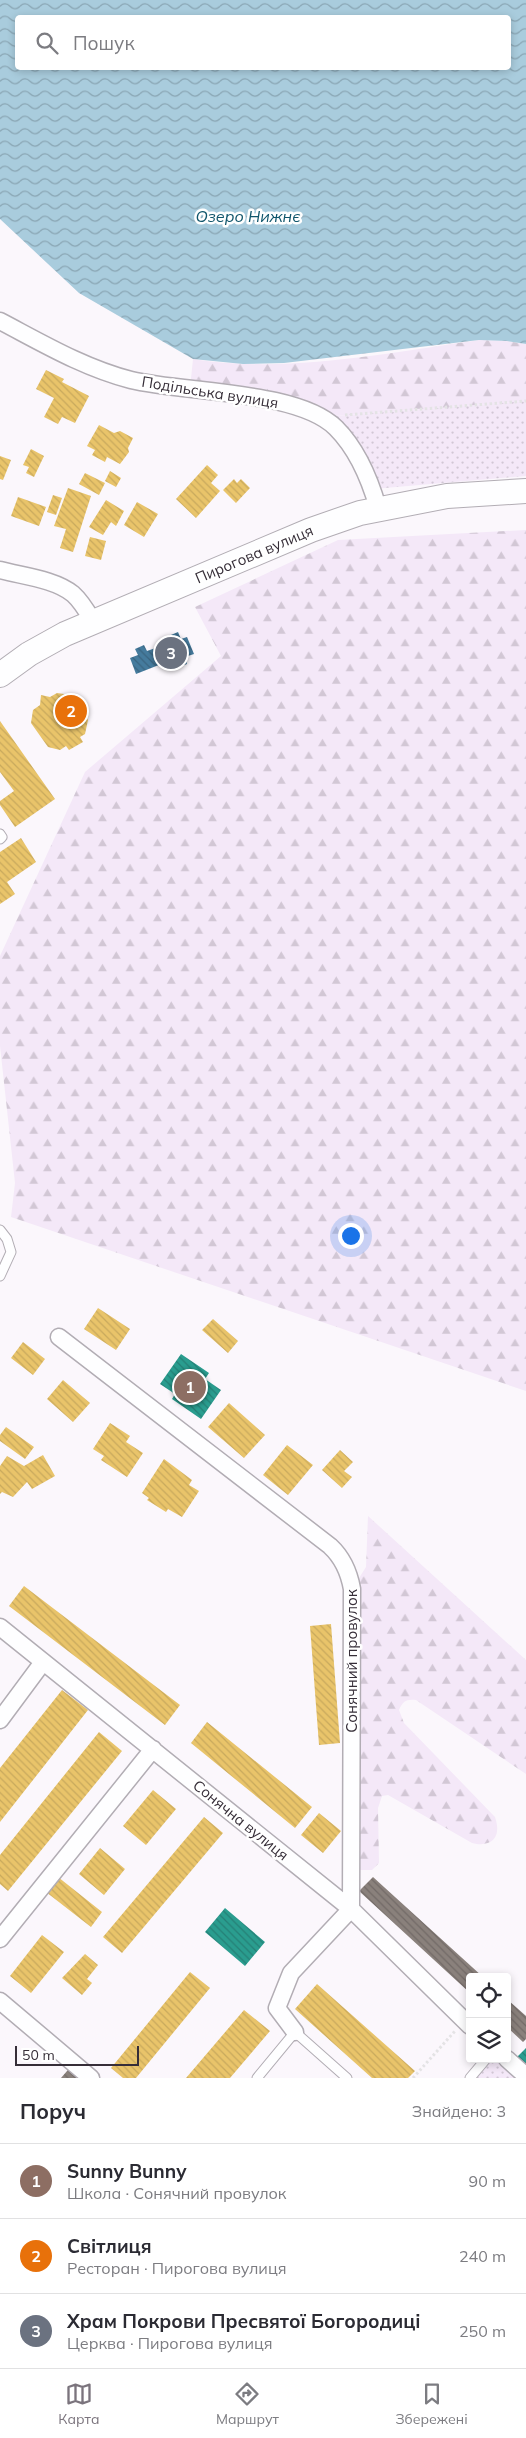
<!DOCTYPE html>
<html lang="uk">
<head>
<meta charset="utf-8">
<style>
	:root { --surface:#fff; --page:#f2f2f3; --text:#2b2b33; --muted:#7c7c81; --line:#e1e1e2; --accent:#7b747d }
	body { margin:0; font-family:Mulish,sans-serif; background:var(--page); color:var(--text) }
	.controls { position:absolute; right:15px; bottom:15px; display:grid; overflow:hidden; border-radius:5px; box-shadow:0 2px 8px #0003 }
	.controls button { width:45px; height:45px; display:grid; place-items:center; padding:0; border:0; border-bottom:1px solid var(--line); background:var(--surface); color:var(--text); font:25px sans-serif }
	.scale { position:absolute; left:15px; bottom:12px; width:124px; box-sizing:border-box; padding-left:5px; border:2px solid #362e38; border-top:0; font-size:14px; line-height:18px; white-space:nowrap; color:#362e38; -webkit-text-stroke:4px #fff; paint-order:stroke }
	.you { position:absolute; left:350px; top:1235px; width:18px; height:18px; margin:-12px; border:4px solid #fff; border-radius:50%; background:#1a73e8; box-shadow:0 0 0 8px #1a73e833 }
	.badge { display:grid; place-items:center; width:32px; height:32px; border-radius:50%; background:var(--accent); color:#fff; font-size:16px; font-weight:700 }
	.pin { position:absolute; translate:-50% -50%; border:2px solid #fff; box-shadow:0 1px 5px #0006 }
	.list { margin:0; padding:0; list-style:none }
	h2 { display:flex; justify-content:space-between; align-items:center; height:65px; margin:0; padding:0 20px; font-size:21px }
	h2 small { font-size:16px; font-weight:400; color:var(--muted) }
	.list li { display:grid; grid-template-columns:32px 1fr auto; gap:15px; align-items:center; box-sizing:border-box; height:75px; padding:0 20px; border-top:1px solid var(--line) }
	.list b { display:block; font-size:19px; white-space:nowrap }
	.list p { margin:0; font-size:16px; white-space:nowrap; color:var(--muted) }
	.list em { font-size:16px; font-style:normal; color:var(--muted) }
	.icon { flex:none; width:28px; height:28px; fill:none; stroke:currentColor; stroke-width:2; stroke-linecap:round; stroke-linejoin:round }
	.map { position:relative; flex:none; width:526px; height:2078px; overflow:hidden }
	.search { position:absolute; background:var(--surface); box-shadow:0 2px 8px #0003; left:15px; right:15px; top:15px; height:55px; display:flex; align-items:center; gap:12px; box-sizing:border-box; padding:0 18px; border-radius:5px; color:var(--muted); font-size:19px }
	.sheet { height:290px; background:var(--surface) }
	nav { display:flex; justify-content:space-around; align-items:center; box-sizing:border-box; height:70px; border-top:1px solid var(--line); background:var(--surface); font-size:14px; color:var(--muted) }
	nav a { display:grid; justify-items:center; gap:2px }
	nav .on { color:var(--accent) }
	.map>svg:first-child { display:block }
	.grass { fill:url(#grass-dots) }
	.forest { fill:url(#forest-firs) }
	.water { fill:url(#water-waves); fill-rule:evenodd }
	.homes { fill:url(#homes-back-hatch) }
	.schools { fill:url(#schools-back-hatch) }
	.public { fill:url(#public-back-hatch) }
	.industry { fill:url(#industry-back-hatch) }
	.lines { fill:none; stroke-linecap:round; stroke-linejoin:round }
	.lane-casing { stroke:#b2adb4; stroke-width:11 }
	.street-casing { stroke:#b2adb4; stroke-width:19 }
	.secondary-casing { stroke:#b2adb4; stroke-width:26 }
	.path { stroke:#e4e3e5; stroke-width:3; stroke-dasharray:2.5 2.5; stroke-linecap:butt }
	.lane { stroke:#fefeff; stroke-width:9 }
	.street { stroke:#fefeff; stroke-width:16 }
	.secondary { stroke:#fefeff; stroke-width:24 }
	.labels { text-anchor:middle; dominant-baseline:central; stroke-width:5; stroke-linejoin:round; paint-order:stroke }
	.street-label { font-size:15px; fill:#362e38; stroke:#fff }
	.water-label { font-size:16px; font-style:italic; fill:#0f556b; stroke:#fff }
</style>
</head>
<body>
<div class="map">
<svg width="526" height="2078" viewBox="0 0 526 2078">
	<defs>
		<pattern id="grass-dots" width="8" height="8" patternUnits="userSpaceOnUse" patternTransform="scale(1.25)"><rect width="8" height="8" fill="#f4e8f8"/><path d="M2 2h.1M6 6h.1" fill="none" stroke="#d2c7d5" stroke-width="1.8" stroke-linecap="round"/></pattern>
		<pattern id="forest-firs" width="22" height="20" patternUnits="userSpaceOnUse" patternTransform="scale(1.25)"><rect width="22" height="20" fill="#f4e8f8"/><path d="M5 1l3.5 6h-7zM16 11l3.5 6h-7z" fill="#d2c7d5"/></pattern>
		<pattern id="water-waves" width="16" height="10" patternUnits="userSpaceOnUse" patternTransform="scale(1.25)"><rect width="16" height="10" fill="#a9ccdd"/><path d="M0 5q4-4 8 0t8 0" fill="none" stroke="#8aa6b4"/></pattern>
		<pattern id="homes-back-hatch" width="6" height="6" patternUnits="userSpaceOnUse" patternTransform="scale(1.25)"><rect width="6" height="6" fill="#e9c46a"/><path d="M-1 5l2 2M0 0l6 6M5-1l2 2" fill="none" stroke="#c8a95d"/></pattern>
		<pattern id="schools-back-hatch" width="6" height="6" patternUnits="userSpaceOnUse" patternTransform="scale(1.25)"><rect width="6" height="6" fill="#2a9d8f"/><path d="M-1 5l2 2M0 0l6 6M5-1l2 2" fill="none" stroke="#258076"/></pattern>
		<pattern id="public-back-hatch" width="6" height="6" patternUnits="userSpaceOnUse" patternTransform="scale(1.25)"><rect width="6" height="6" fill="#457b9d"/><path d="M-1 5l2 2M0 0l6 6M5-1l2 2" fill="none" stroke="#3a6581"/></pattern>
		<pattern id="industry-back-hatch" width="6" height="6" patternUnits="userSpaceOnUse" patternTransform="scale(1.25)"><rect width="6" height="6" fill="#8a817c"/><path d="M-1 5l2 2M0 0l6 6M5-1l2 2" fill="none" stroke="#726a67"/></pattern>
	</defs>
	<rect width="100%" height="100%" fill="#fbf7fc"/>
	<path class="grass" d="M526,401V476L373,489L322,417Z
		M486,2059H507L526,2078H470Z"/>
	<path class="forest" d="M479,340L507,341L526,344V401L322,417L190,388L193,359C287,374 386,353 479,340Z
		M526,530V1391L11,1217L15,1183L0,1046V956L85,772L221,656L195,607L338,540Z
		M368,1516L526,1660V1774L416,1700C406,1699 403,1701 399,1710L404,1723L495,1817C502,1837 492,1848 472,1843L388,1795L382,1796L378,1808L379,1863L372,1870H351L352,1589L366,1567Z"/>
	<path class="water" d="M0,0H526V344L507,341L479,340L284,363L243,364L193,359L79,293L0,219ZM18,18H508V68H18Z"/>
	<path class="homes" d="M46,370L64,379L62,382L89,396L75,423L62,417L58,424L44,417L54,398L36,389Z
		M99,425L114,433L120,431L133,438L128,448L129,452L120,464L107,457L105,462L92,455L95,450L87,446Z
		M31,449L44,456L34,477L26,473L29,467L23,465Z
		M0,456L11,460L3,480L0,479Z
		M207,465L218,475L211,483L220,491L196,518L176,499Z
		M110,471L121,478L116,487L105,481Z
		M85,473L105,483L99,495L79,484Z
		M234,479L237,483L241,479L250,488L236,503L223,490Z
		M68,488L91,496L73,552L60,548L66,529L54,526Z
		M53,495L62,498L56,515L47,512Z
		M18,497L46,507L39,526L11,516Z
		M106,500L124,511L116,526L111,522L103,535L89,527Z
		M137,502L158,514L144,537L124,525Z
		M90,537L106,541L101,560L85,556Z
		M57,693L71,695L76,702L84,703L82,712L88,720L85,734L80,737L83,742L69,750L66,746L60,750L48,747L31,723L33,710L40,705L41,695L50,697Z
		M0,721L55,799L15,827L0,805V801L14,791L0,772Z
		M21,838L36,862L7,882L15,894L0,904V852Z
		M98,1308L130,1329L116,1350L84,1329Z
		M213,1319L238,1341L228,1353L202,1330Z
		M23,1342L45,1359L33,1375L11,1358Z
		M63,1380L90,1403L73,1422L47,1399Z
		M229,1403L265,1435L244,1458L208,1427Z
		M110,1423L130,1436L126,1442L143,1453L127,1477L101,1460L104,1456L93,1449Z
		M6,1427L34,1447L25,1459L0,1441V1435Z
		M287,1445L313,1465L288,1495L263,1475Z
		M340,1450L353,1462L344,1471L352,1477L342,1488L322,1470Z
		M43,1455L55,1476L32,1489L27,1482L13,1497L2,1492L0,1494V1466L7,1456L24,1466Z
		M164,1459L192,1480L189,1485L199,1491L182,1517L168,1509L166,1512L147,1500L149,1498L142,1493Z
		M24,1586L180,1705L165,1725L9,1606Z
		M331,1624L340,1743L319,1745L310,1626Z
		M62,1690L88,1710L0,1822V1768Z
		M207,1722L312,1807L295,1828L191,1743Z
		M99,1732L122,1751L8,1891L0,1884V1855Z
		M153,1790L176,1809L146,1845L123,1826Z
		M319,1813L341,1831L323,1853L301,1835Z
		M204,1817L223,1833L122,1953L103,1937Z
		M100,1848L125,1869L104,1895L79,1874Z
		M58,1877L102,1912L91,1927L46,1892Z
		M42,1935L64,1952L31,1993L10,1976Z
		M85,1954L98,1965L87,1979L92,1983L82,1995L62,1978Z
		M190,1972L210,1988L136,2078H123L111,2068Z
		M317,1984L415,2071L408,2078H372L295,2009Z
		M244,2010L270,2031L230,2078H186Z"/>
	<path class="schools" d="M181,1354L209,1373L205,1379L221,1390L201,1419L172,1399L175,1394L160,1384Z
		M225,1908L265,1942L245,1966L205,1932Z
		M526,2048V2066L517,2057Z"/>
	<path class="public" d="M178,632L181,639L187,637L194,654L185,657L187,664L173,669L169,661L136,674L130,658L138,655L135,649L144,645L147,651L161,646L159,640Z"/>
	<path class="industry" d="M373,1877L483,1977H470V1993L359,1891Z
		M507,1999L526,2016V2039L523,2042L507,2027Z
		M73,2064L89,2078H61Z"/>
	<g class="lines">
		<g class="lane-casing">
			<path id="lane" d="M0,834L2,837L0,839
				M0,1230L7,1239L11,1252L0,1276
				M257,2078L295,2032L347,2078
				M470,2078L486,2059"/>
		</g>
		<g class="street-casing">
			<path id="street" d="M0,321C42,343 84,368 131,380C184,393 298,390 336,428C357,449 370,480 378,508
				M0,570C22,576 55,579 73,594C82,602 88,613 94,623
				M59,1337L330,1546C343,1558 349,1572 352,1589L351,1909L291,1973L277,2008L295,2032
				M0,1627L351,1909L470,2026
				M0,1720L43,1662
				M0,1939L153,1749
				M0,2001L91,2078
				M507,2059L526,2076"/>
		</g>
		<g class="secondary-casing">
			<path id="secondary" d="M0,675L29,654L65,634L311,530L360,513L447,496L526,491"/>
		</g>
		<path class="path" d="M345,415L526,401
			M413,2078L455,2031"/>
		<use href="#lane" class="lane"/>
		<use href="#street" class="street"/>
		<use href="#secondary" class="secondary"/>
	</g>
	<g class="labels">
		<g class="street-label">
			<text transform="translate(210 392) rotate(9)">Подільська вулиця</text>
			<text transform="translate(254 554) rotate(-23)">Пирогова вулиця</text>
			<text transform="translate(351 1661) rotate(-90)">Сонячний провулок</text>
			<text transform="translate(241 1820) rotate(39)">Сонячна вулиця</text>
		</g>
		<g class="water-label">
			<text x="248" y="216">Озеро Нижнє</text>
		</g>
	</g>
</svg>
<div class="controls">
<button><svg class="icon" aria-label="locate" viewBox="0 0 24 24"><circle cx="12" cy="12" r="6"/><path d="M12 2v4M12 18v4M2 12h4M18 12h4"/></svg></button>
<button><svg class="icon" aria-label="layers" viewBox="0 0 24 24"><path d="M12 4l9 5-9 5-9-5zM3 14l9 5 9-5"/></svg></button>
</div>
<div class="scale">50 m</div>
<div class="you"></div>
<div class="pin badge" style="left:190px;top:1387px;background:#8d6e63">1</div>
<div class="pin badge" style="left:71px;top:711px;background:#e8710a">2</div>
<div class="pin badge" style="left:171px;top:653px;background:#6b7280">3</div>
<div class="search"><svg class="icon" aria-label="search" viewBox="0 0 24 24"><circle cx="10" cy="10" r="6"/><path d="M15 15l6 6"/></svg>Пошук</div>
</div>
<section class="sheet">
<h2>Поруч<small>Знайдено: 3</small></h2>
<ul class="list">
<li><span class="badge" style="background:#8d6e63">1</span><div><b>Sunny Bunny</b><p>Школа · Сонячний провулок</p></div><em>90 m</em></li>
<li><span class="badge" style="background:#e8710a">2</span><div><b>Світлиця</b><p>Ресторан · Пирогова вулиця</p></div><em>240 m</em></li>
<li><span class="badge" style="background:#6b7280">3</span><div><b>Храм Покрови Пресвятої Богородиці</b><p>Церква · Пирогова вулиця</p></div><em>250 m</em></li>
</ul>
</section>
<nav>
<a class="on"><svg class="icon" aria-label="map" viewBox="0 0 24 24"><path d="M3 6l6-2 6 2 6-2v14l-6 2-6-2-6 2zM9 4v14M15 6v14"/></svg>Карта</a>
<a><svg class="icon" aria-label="directions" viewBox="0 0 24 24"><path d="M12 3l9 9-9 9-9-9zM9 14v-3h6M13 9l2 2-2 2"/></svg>Маршрут</a>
<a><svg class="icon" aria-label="saved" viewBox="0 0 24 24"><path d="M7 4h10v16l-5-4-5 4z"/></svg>Збережені</a>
</nav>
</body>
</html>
